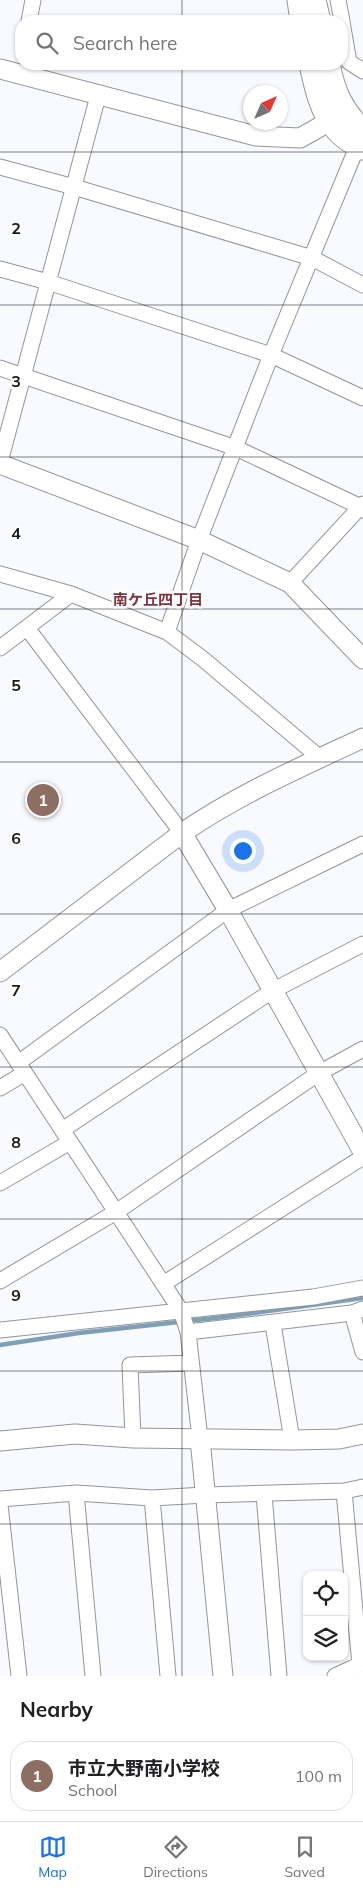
<!DOCTYPE html>
<html lang="en">
<head>
<meta charset="utf-8">
<style>
	:root { --surface:#fff; --page:#f2f2f2; --text:#202124; --muted:#757577; --line:#e0e0e0; --accent:#1a73e8 }
	body { margin:0; font-family:Mulish,"Noto Sans JP",sans-serif; background:var(--page); color:var(--text) }
	.controls { position:absolute; right:15px; bottom:15px; display:grid; overflow:hidden; border-radius:10px; box-shadow:0 1px 4px #0004 }
	.controls button { width:45px; height:45px; display:grid; place-items:center; padding:0; border:0; border-bottom:1px solid var(--line); background:var(--surface); color:var(--text); font:25px sans-serif }
	.compass { position:absolute; left:243px; top:85px; width:45px; height:45px; border-radius:50%; background:var(--surface); box-shadow:0 1px 4px #0004; rotate:45deg }
	.you { position:absolute; left:242px; top:850px; width:18px; height:18px; margin:-12px; border:4px solid #fff; border-radius:50%; background:#1a73e8; box-shadow:0 0 0 8px #1a73e833 }
	.badge { display:grid; place-items:center; width:32px; height:32px; border-radius:50%; background:var(--accent); color:#fff; font-size:16px; font-weight:700 }
	.pin { position:absolute; translate:-50% -50%; border:2px solid #fff; box-shadow:0 1px 5px #0006 }
	.list { margin:0; padding:0; list-style:none }
	h2 { display:flex; justify-content:space-between; align-items:center; height:65px; margin:0; padding:0 20px; font-size:21px }
	h2 small { font-size:16px; font-weight:400; color:var(--muted) }
	.list li { display:grid; grid-template-columns:32px 1fr auto; gap:15px; align-items:center; box-sizing:border-box; height:70px; margin:0 10px 10px; padding:0 10px; border:1px solid var(--line); border-radius:20px }
	.list b { display:block; font-size:19px; white-space:nowrap }
	.list p { margin:0; font-size:16px; white-space:nowrap; color:var(--muted) }
	.list em { font-size:16px; font-style:normal; color:var(--muted) }
	.icon { flex:none; width:28px; height:28px; fill:none; stroke:currentColor; stroke-width:2; stroke-linecap:round; stroke-linejoin:round }
	.map { position:relative; flex:none; width:363px; height:1676px; overflow:hidden }
	.search { position:absolute; background:var(--surface); box-shadow:0 1px 4px #0004; left:15px; right:15px; top:15px; height:55px; display:flex; align-items:center; gap:12px; box-sizing:border-box; padding:0 18px; border-radius:20px; color:var(--muted); font-size:19px }
	.sheet { height:145px; background:var(--surface) }
	nav { display:flex; justify-content:space-around; align-items:center; box-sizing:border-box; height:70px; border-top:1px solid var(--line); background:var(--surface); font-size:14px; color:var(--muted) }
	nav a { display:grid; justify-items:center; gap:2px }
	nav .on { color:var(--accent) }
	.map>svg:first-child { display:block }
	.lines { fill:none; stroke-linecap:round; stroke-linejoin:round }
	.stream { stroke:#7ea0b6; stroke-width:4.5 }
	.minor-casing { stroke:#94959a; stroke-width:17 }
	.tertiary-casing { stroke:#94959a; stroke-width:21 }
	.secondary-casing { stroke:#94959a; stroke-width:23 }
	.minor { stroke:#fff; stroke-width:15 }
	.tertiary { stroke:#fff; stroke-width:19 }
	.secondary { stroke:#fff; stroke-width:21 }
	.grid { fill:none; stroke:#191a1c; stroke-width:1; stroke-opacity:0.55 }
	.labels { text-anchor:middle; dominant-baseline:central; stroke-width:5; stroke-linejoin:round; paint-order:stroke }
	.neighbourhood-label { font-size:15px; font-weight:bold; fill:#7d3540; stroke:#fff }
	.grid-label { font-size:16px; text-anchor:middle; font-weight:bold; fill:#191a1c; stroke:#fff; stroke-width:5; stroke-linejoin:round; paint-order:stroke }
</style>
</head>
<body>
<div class="map">
<svg width="363" height="1676" viewBox="0 0 363 1676">
	<rect width="100%" height="100%" fill="#f9faff"/>
	<g class="lines">
		<path class="stream" d="M0,1345L79,1333L224,1317L363,1298"/>
		<g class="minor-casing">
			<path id="minor" d="M338,0L342,21
				M29,21L33,0
				M342,22L349,62L363,71
				M0,167L74,187L312,258L363,285
				M0,269L48,282L271,355L363,398
				M0,368L236,448L361,507L363,510
				M0,462L98,96
				M0,574L71,594L167,632L203,659L320,758
				M290,583L363,504
				M27,628L182,833
				M167,632L199,540L271,355L357,147L363,139
				M0,648L71,594
				M0,1035L181,1311L188,1332L200,1439
				M18,1063L228,910L363,844
				M0,1088L25,1073
				M62,1130L272,991L363,944
				M0,1183L70,1142
				M0,1281L116,1212L319,1073L363,1049
				M163,1284L363,1157
				M352,1313L363,1352
				M273,1324L292,1440
				M0,1330L313,1297L363,1288
				M188,1332L352,1313L363,1309
				M133,1438L130,1365L191,1363
				M344,1491L361,1676
				M76,1493L93,1676
				M264,1494L279,1676
				M152,1498L168,1676
				M0,1499L76,1493L152,1498L205,1495L344,1491L363,1487
				M0,1505L19,1676
				M335,1676L363,1663"/>
		</g>
		<g class="tertiary-casing">
			<path id="tertiary" d="M0,69L256,136L300,138L341,115
				M0,464L199,540L290,583L363,659
				M182,833L228,910L363,1152
				M0,972L182,833C239,794 301,767 363,738
				M200,1439L223,1676
				M0,1441L75,1434L133,1438L292,1440L339,1439L363,1434"/>
		</g>
		<g class="secondary-casing">
			<path id="secondary" d="M298,0L301,21
				M315,0L320,21
				M310,64C318,101 325,133 363,149
				M329,64C335,93 342,109 363,130"/>
		</g>
		<use href="#minor" class="minor"/>
		<use href="#tertiary" class="tertiary"/>
		<use href="#secondary" class="secondary"/>
	</g>
	<path class="grid" d="M182,0V21M182,64V1676M0,152H363M0,305H363M0,457H363M0,609H363M0,762H363M0,914H363M0,1067H363M0,1219H363M0,1371H363M0,1524H363"/>
	<g class="labels">
		<g class="neighbourhood-label">
			<text x="158" y="599">南ケ丘四丁目</text>
		</g>
	</g>
	<g class="grid-label">
		<text x="16" y="234">2</text>
		<text x="16" y="387">3</text>
		<text x="16" y="539">4</text>
		<text x="16" y="691">5</text>
		<text x="16" y="844">6</text>
		<text x="16" y="996">7</text>
		<text x="16" y="1148">8</text>
		<text x="16" y="1301">9</text>
	</g>
</svg>
<div class="controls">
<button><svg class="icon" aria-label="locate" viewBox="0 0 24 24"><circle cx="12" cy="12" r="6"/><path d="M12 2v4M12 18v4M2 12h4M18 12h4"/></svg></button>
<button><svg class="icon" aria-label="layers" viewBox="0 0 24 24"><path d="M12 4l9 5-9 5-9-5zM3 14l9 5 9-5"/></svg></button>
</div>
<svg class="compass" viewBox="-18 -18 36 36"><path d="M0-13l5 13h-10z" fill="#e53935"/><path d="M0 13l5-13h-10z" fill="#757577"/></svg>
<div class="you"></div>
<div class="pin badge" style="left:43px;top:800px;background:#8d6e63">1</div>
<div class="search"><svg class="icon" aria-label="search" viewBox="0 0 24 24"><circle cx="10" cy="10" r="6"/><path d="M15 15l6 6"/></svg>Search here</div>
</div>
<section class="sheet">
<h2>Nearby<small></small></h2>
<ul class="list">
<li><span class="badge" style="background:#8d6e63">1</span><div><b>市立大野南小学校</b><p>School</p></div><em>100 m</em></li>
</ul>
</section>
<nav>
<a class="on"><svg class="icon" aria-label="map" viewBox="0 0 24 24"><path d="M3 6l6-2 6 2 6-2v14l-6 2-6-2-6 2zM9 4v14M15 6v14"/></svg>Map</a>
<a><svg class="icon" aria-label="directions" viewBox="0 0 24 24"><path d="M12 3l9 9-9 9-9-9zM9 14v-3h6M13 9l2 2-2 2"/></svg>Directions</a>
<a><svg class="icon" aria-label="saved" viewBox="0 0 24 24"><path d="M7 4h10v16l-5-4-5 4z"/></svg>Saved</a>
</nav>
</body>
</html>
